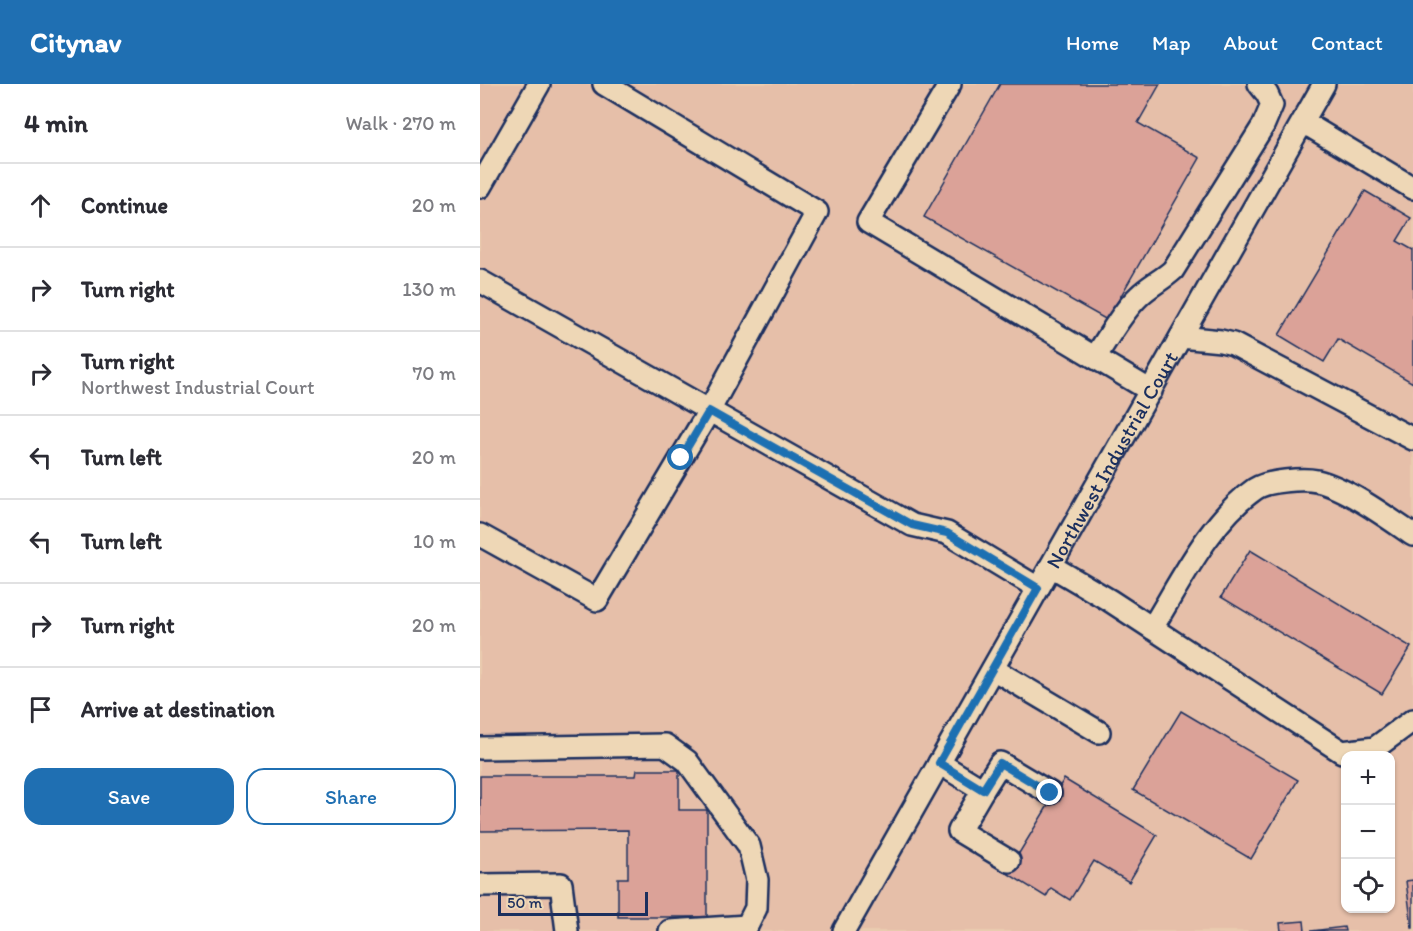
<!DOCTYPE html>
<html lang="en">
<head>
<meta charset="utf-8">
<style>
	:root { --surface:#fff; --page:#f2f2f3; --text:#2b2b33; --muted:#7c7c81; --line:#e1e1e2; --accent:#1f6fb2 }
	body { margin:0; font-family:Itim,sans-serif; background:var(--page); color:var(--text) }
	.controls { position:absolute; right:18px; bottom:18px; display:grid; overflow:hidden; border-radius:12px; box-shadow:0 2px 4px #0004 }
	.controls button { width:54px; height:54px; display:grid; place-items:center; padding:0; border:0; border-bottom:2px solid var(--line); background:var(--surface); color:var(--text); font:30px sans-serif }
	.scale { position:absolute; left:18px; bottom:15px; width:150px; box-sizing:border-box; padding-left:6px; border:3px solid #1b2f5e; border-top:0; font-size:16px; line-height:21px; white-space:nowrap; color:#1b2f5e; -webkit-text-stroke:4px #eed7b6; paint-order:stroke }
	.stop { position:absolute; width:18px; height:18px; margin:-14px; border:4px solid #1f6fb2; border-radius:50%; background:#fff }
	.stop.end { background:#1f6fb2; border-color:#fff; box-shadow:0 2px 6px #0008 }
	.list { margin:0; padding:0; list-style:none }
	h2 { display:flex; justify-content:space-between; align-items:center; height:78px; margin:0; padding:0 24px; font-size:26px }
	h2 small { font-size:20px; font-weight:400; color:var(--muted) }
	.list li { display:grid; grid-template-columns:39px 1fr auto; gap:18px; align-items:center; box-sizing:border-box; height:84px; padding:0 24px; border-top:2px solid var(--line) }
	.list b { display:block; font-size:22px; white-space:nowrap }
	.list p { margin:0; font-size:20px; white-space:nowrap; color:var(--muted) }
	.list em { font-size:20px; font-style:normal; color:var(--muted) }
	.actions { display:flex; gap:12px; padding:18px 24px }
	.actions a { flex:1; padding:14px 0; border:2px solid var(--accent); border-radius:18px; text-align:center; font-size:21px; color:var(--accent) }
	.actions .main { background:var(--accent); color:#fff }
	.icon { flex:none; width:33px; height:33px; fill:none; stroke:currentColor; stroke-width:2; stroke-linecap:round; stroke-linejoin:round }
	.map { position:relative; flex:none; width:933px; height:847px; overflow:hidden }
	header { display:flex; align-items:center; gap:36px; box-sizing:border-box; height:84px; padding:0 30px; background:var(--accent); color:#fff }
	header strong { font-size:28px }
	nav { display:flex; gap:33px; margin-inline-start:auto; font-size:21px }
	main { display:flex }
	aside { flex:1; background:var(--surface) }
	.map>svg:first-child { display:block }
	.built { fill:#e6bfa9; fill-rule:evenodd }
	.building { fill:#dba298; stroke:#1b2f5e; stroke-width:1.5 }
	.lines { fill:none; stroke-linecap:round; stroke-linejoin:round }
	.minor-casing { stroke:#1b2f5e; stroke-width:26 }
	.minor { stroke:#eed7b6; stroke-width:21 }
	.route { stroke:#1f6fb2; stroke-width:8 }
	.labels { text-anchor:middle; dominant-baseline:central; stroke-width:5; stroke-linejoin:round; paint-order:stroke }
	.street-label { font-size:21px; fill:#1b2f5e; stroke:#eed7b6 }
</style>
</head>
<body>
<header>
<strong>Citynav</strong>
<nav><a>Home</a><a>Map</a><a>About</a><a>Contact</a></nav>
</header>
<main>
<aside>
<h2>4 min<small>Walk · 270 m</small></h2>
<ul class="list">
<li><svg class="icon" aria-label="ahead" viewBox="0 0 24 24"><path d="M12 20V5M6 11l6-6 6 6"/></svg><div><b>Continue</b></div><em>20 m</em></li>
<li><svg class="icon" aria-label="right" viewBox="0 0 24 24"><path d="M7 20v-9h11M14 6l5 5-5 5"/></svg><div><b>Turn right</b></div><em>130 m</em></li>
<li><svg class="icon" aria-label="right" viewBox="0 0 24 24"><path d="M7 20v-9h11M14 6l5 5-5 5"/></svg><div><b>Turn right</b><p>Northwest Industrial Court</p></div><em>70 m</em></li>
<li><svg class="icon" aria-label="left" viewBox="0 0 24 24"><path d="M17 20v-9H6M10 6l-5 5 5 5"/></svg><div><b>Turn left</b></div><em>20 m</em></li>
<li><svg class="icon" aria-label="left" viewBox="0 0 24 24"><path d="M17 20v-9H6M10 6l-5 5 5 5"/></svg><div><b>Turn left</b></div><em>10 m</em></li>
<li><svg class="icon" aria-label="right" viewBox="0 0 24 24"><path d="M7 20v-9h11M14 6l5 5-5 5"/></svg><div><b>Turn right</b></div><em>20 m</em></li>
<li><svg class="icon" aria-label="arrive" viewBox="0 0 24 24"><path d="M6 21V4h12l-3 4 3 4H6"/></svg><div><b>Arrive at destination</b></div></li>
</ul>
<div class="actions"><a class="main">Save</a><a>Share</a></div>
</aside>
<div class="map">
<svg width="933" height="847" viewBox="0 0 933 847">
	<rect width="100%" height="100%" fill="#eaccb0"/>
	<filter id="ink" filterUnits="userSpaceOnUse"><feTurbulence type="fractalNoise" baseFrequency=".0167" numOctaves="2"/><feDisplacementMap in="SourceGraphic" scale="12" xChannelSelector="R" yChannelSelector="G"/><feConvolveMatrix kernelMatrix="1 2 1 2 8 2 1 2 1" color-interpolation-filters="sRGB"/></filter>
	<g filter="url(#ink)">
		<path class="built" d="M0,0H933V847H0ZM866,672H910V824H866Z"/>
		<path class="building" d="M520,0H680L658,39L720,74L627,236L444,133Z
			M885,107L931,134L917,157L933,166V299L858,255L844,278L799,251Z
			M770,466L931,563L902,610L741,513Z
			M701,627L818,696L771,775L653,706Z
			M157,686H199V726H227V833H138V794H148V746L0,747V692H156Z
			M584,695L677,751L649,798L614,777L590,816L571,804L566,813L527,789Z
			M933,796V844H932L926,797Z
			M824,837L825,847H801L800,839Z
			M864,843L865,847H831Z"/>
		<g class="lines">
			<g class="minor-casing">
				<g id="minor">
					<path d="M470,0L388,138L671,307"/>
					<path d="M823,38L933,104"/>
					<path d="M0,103L59,0"/>
					<path d="M0,197L432,441L467,449L558,504"/>
					<path d="M701,253L741,257L753,260L933,355"/>
					<path d="M615,273C629,253 641,229 659,212C669,202 682,196 693,186L783,42L792,21L787,10L779,0"/>
					<path d="M0,451L117,516L229,327L337,128L124,0"/>
					<path d="M571,482L629,516L862,668L895,664L933,636"/>
					<path d="M672,544C700,499 730,436 775,405C787,397 823,394 837,397C867,404 908,434 933,451"/>
					<path d="M513,585L619,648"/>
					<path d="M0,664L185,661L207,677L269,762L277,796L276,824L267,842L190,847"/>
					<path d="M459,679L503,706L520,679L570,709"/>
					<path d="M503,706L479,747L529,777"/>
					<path d="M0,801L81,800L87,847"/>
					<path id="s1" d="M364,847L844,0"/>
				</g>
			</g>
			<use href="#minor" class="minor"/>
		</g>
	</g>
	<g class="lines" filter="url(#ink)">
		<path class="route" d="M201,374L229,327L432,441L467,449L558,504L459,679L503,706L520,679L570,709"/>
	</g>
	<g class="labels">
		<g class="street-label">
			<text stroke="none"><textPath href="#s1" startOffset="542">Northwest Industrial Court</textPath></text>
		</g>
	</g>
</svg>
<div class="controls">
<button>+</button>
<button>−</button>
<button><svg class="icon" aria-label="locate" viewBox="0 0 24 24"><circle cx="12" cy="12" r="6"/><path d="M12 2v4M12 18v4M2 12h4M18 12h4"/></svg></button>
</div>
<div class="scale">50 m</div>
<div class="stop" style="left:201px;top:374px"></div>
<div class="stop end" style="left:570px;top:709px"></div>
</div>
</main>
</body>
</html>
